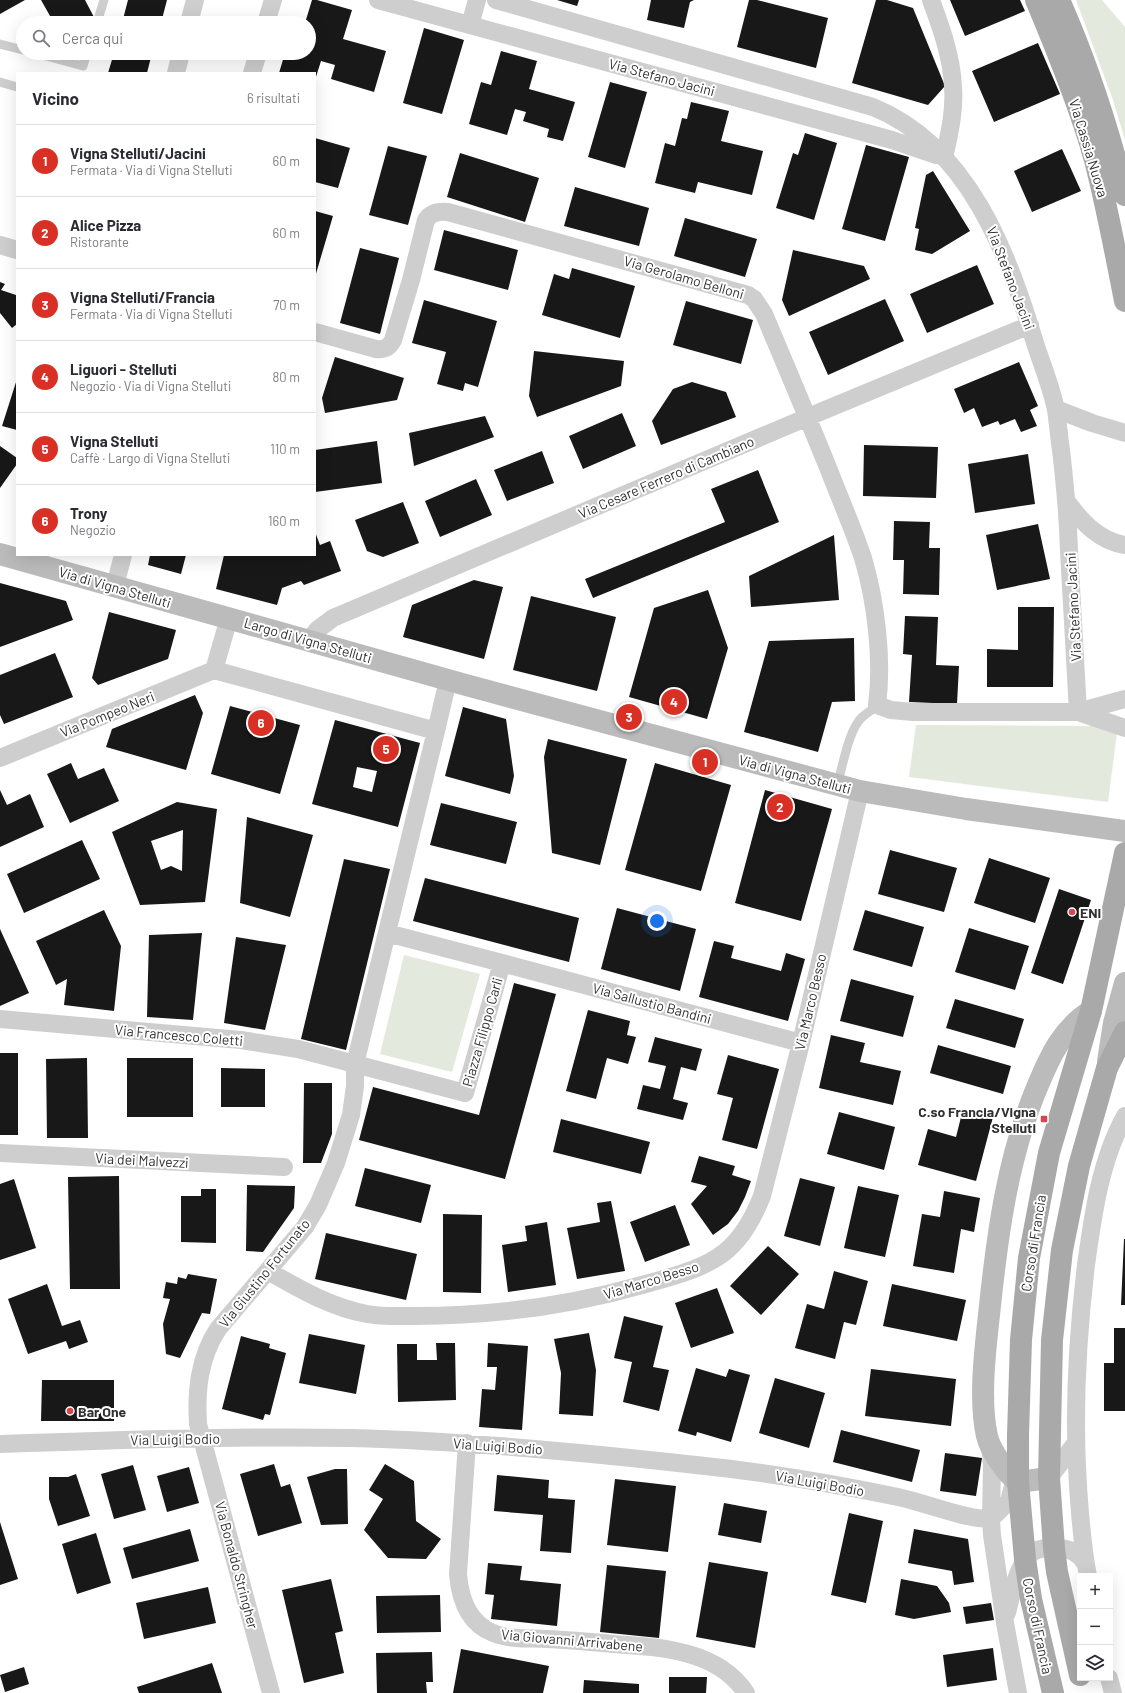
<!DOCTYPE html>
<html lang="it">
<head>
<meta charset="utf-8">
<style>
	:root { --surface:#fff; --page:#f7f7f7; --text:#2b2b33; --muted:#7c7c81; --line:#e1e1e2; --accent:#d93025 }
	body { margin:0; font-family:Barlow,sans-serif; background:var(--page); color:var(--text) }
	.controls { position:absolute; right:12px; bottom:12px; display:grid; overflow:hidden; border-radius:0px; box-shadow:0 4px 16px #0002 }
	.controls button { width:36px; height:36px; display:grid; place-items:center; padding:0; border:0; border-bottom:1px solid var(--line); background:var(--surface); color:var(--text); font:20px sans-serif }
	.you { position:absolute; left:657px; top:921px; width:14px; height:14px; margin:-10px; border:3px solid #fff; border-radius:50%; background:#1a73e8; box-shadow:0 0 0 6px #1a73e833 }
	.badge { display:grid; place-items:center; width:26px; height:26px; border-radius:50%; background:var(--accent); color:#fff; font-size:13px; font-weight:700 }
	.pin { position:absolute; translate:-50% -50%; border:2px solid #fff; box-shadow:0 1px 4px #0006 }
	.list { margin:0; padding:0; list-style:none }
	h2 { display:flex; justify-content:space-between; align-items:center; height:52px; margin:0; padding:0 16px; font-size:17px }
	h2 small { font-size:13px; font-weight:400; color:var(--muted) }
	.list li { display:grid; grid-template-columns:26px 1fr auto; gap:12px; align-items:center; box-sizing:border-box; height:72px; padding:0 16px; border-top:1px solid var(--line) }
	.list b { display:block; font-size:15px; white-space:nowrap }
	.list p { margin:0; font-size:13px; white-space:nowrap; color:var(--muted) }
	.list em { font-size:13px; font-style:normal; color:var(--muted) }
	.icon { flex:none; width:22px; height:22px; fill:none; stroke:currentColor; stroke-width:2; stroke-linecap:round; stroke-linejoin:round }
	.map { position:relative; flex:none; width:1125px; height:1693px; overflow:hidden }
	.search { position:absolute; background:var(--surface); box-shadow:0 4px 16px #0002; left:16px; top:16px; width:300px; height:44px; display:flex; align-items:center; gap:10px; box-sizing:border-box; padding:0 14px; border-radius:22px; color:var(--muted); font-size:15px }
	.panel { position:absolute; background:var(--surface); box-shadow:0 4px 16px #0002; left:16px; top:72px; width:300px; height:484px; border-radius:0px }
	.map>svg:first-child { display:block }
	.green { fill:#e4e9dd }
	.building { fill:#181818; fill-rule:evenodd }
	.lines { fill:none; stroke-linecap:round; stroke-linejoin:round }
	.service { stroke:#cecece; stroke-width:9 }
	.minor { stroke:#cecece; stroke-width:18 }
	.secondary { stroke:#bbb; stroke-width:22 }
	.primary { stroke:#a9a9a9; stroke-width:22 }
	.poi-dot { fill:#d54650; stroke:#fff; stroke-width:1.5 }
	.labels { text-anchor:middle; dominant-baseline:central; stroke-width:4; stroke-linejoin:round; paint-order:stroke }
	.street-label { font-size:14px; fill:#313131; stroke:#fff }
	.poi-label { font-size:14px; font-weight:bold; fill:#313131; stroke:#fff; text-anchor:start }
</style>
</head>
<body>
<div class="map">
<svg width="1125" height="1693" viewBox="0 0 1125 1693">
	<rect width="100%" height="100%" fill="#fff"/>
	<path class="green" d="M1076,0H1102L1125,27V140L1113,100Z
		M916,725L1095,726L1117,733L1108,802L909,777Z
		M404,955L480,974L452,1072L380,1054Z"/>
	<path class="building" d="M0,0H25L0,14Z
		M41,0H85L96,21L92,23H54Z
		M128,0H167L161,23H122Z
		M312,0H317L352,10L343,39L386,51L374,92L331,79L335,65L321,61L315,80V73H279L285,53H309V23H305Z
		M557,0H579L577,6Z
		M651,0H694L690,2L684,28L647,20Z
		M749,0H757L828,18L816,68L737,47Z
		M876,0H887L913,8L945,86L928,105L852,83Z
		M950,0H1020L1025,11L965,36Z
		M424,28L464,40L442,114L403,103Z
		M1038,43L1060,94L994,122L972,71Z
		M501,51L537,61L529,89L575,102L563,141L547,137L549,129L523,121L526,112L515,109L507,135L469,124L481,82L491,85Z
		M114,53H152L147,73H108Z
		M610,82L647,92L625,168L588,157Z
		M691,102L729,111L721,141L763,151L752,195L698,182L695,193L655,183L665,143L675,146L682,118L687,119Z
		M805,133L837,143L814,220L776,208L793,153L798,155Z
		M315,138L350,148L338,188L315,182Z
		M866,145L909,157L885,241L842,229Z
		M388,146L427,156L408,225L369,215Z
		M1062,149L1081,191L1032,212L1014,171Z
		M460,153L539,178L525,222L447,197Z
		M933,171L970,231L932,254L915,250L919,229L915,228L926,175Z
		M575,187L649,208L639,246L564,226Z
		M315,211L333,216L315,277Z
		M685,218L757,239L745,277L674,256Z
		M444,230L518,250L508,290L434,270Z
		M360,248L399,258L380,334L340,323Z
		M793,250L864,266L870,279L789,316L782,300Z
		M977,265L994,304L927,333L910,294Z
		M572,268L635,286L620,338L542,315L554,274L569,279Z
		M0,282L5,284L1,290L16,295V291H17V324L12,328L0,313Z
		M885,299L904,341L828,375L809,332Z
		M424,300L497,321L478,387L465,383L463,391L437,384L446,352L412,343Z
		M686,301L753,320L741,364L673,345Z
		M534,351L624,361L621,386L537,417L529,396Z
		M335,357L404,378L397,400L325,413L322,398Z
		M1019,362L1038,406L1030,410L1037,426L1021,432L1015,419L1000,425L998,421L982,427L974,408L964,413L954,389Z
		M17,379V430L2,426Z
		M692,382L726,392L736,417L661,445L652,421L673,389Z
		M622,413L636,446L583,469L569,436Z
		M485,416L494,437L414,466L409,433Z
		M377,441L382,483L315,492V450Z
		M864,445L938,447L936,498L863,496Z
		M0,446L17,458V464L0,488Z
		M542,451L554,483L507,501L494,470Z
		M1028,454L1035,504L975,513L968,464Z
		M758,470L779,522L593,598L585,579L725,522L711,489Z
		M476,479L492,515L440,537L425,501Z
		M403,502L419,543L383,557L367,551L355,520Z
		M894,521L930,522L929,548H940L939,595L903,594L904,560H893Z
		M1038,524L1050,579L997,590L986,535Z
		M315,532L320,545L330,541L341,571L304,585L301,581L282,588L277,605L216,589L224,555H315Z
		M834,535L839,600L751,607L749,576Z
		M150,555H186L181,574L148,565Z
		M474,580L503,587L484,659L403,637L412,605Z
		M0,583L66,601L73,620L0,647Z
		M708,590L728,648L707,719L629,697L654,608Z
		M531,596L616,617L597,691L513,670Z
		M1018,607H1054L1053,687H987V649L1018,650Z
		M109,612L176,630L168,659L98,685L92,678Z
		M905,616L938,617L936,665L959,666L957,704L909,702L912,655L903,654Z
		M854,638L855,701L832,702L818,752L744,732L769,641Z
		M55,653L73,697L4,724L0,715V675Z
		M195,695L203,713L186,770L106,747L112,729Z
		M230,706L300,725L280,794L211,774Z
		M463,707L506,719L514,776L510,794L445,776Z
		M335,720L420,743L398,827L312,804ZM357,767L377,771L372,792L353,787Z
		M548,739L627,759L600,865L552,853L544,757Z
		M71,763L78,779L104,768L119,801L70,823L47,774Z
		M655,763L731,785L701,891L625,870Z
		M0,790L7,805L30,794L44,827L0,847Z
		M765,790L832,809L801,921L735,903Z
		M177,802L217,809L205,902L140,905L112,832ZM183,830L182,871L171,866L161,870L151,841Z
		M441,803L517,822L506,864L430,845Z
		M247,817L313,835L290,917L240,903Z
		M82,840L100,879L24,913L7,874Z
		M890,850L957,868L944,912L878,894Z
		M989,858L1050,878L1035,923L974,903Z
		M344,859L390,869L346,1050L301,1039Z
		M425,878L579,918L569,962L413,921Z
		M1059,889L1091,900L1063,984L1031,973Z
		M617,908L696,929L680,991L601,969Z
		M104,910L121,946L114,1011L64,1005L67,979L56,985L36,941Z
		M865,910L924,927L912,967L853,950Z
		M969,928L1029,946L1015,990L955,972Z
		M0,929L29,993L0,1006Z
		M202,933L193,1020L147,1017L149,935Z
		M236,937L286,945L265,1030L224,1023Z
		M714,941L734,946L731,958L781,971L786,953L805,959L788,1021L699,997Z
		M851,979L914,996L903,1037L840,1021Z
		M514,983L556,994L505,1179L359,1140L373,1087L479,1115Z
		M955,999L1024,1019L1015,1048L946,1028Z
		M588,1010L630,1021L627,1035L636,1037L628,1064L607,1058L596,1099L566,1091Z
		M831,1035L865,1043L860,1062L901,1071L893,1105L819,1088Z
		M655,1037L702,1049L696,1071L681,1067L673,1099L688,1103L683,1120L637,1109L643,1085L660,1089L666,1066L648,1062Z
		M938,1045L1011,1066L1003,1094L930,1073Z
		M0,1053H18V1135H0Z
		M728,1055L779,1069L757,1149L722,1140L733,1098L717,1094Z
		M87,1058L88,1138H47L46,1059Z
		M127,1058H193V1117H127Z
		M221,1068L265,1069V1107H221Z
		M304,1083H332V1134L321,1163H303Z
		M963,1109L993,1117L976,1181L918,1165L928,1129L956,1137Z
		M839,1112L895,1127L884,1170L827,1154Z
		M561,1119L650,1142L641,1174L553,1152Z
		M699,1156L735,1166L732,1175L751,1181L745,1197L738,1211L728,1224L713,1235L691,1204L707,1186L691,1182Z
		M365,1168L431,1185L421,1223L355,1206Z
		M119,1176L120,1289H70L68,1177Z
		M800,1178L835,1187L820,1246L784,1236Z
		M14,1179L36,1248L0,1260V1184Z
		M247,1185L295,1186L294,1208L263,1252L246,1251Z
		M858,1186L899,1195L885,1257L844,1248Z
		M201,1189H216V1243L181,1242V1196H201Z
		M944,1191L980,1198L974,1232L961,1229L954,1273L913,1266L922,1214L940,1217Z
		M611,1201L625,1271L577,1279L567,1228L600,1222L597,1203Z
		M675,1205L690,1245L645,1262L630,1222Z
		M443,1214L482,1215L481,1293L443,1292Z
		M547,1222L556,1285L508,1292L502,1245L527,1241L525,1226Z
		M326,1233L417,1254L406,1300L315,1279Z
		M1124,1239H1125V1305H1121Z
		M768,1246L799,1274L761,1315L730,1286Z
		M834,1271L868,1281L856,1325L844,1322L835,1359L795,1348L807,1304L824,1309Z
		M188,1274L217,1279L210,1314L202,1313L180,1358L166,1354L163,1324L170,1299L163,1298L166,1282L177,1284L178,1277L186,1279Z
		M47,1284L62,1326L80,1320L88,1342L69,1349L66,1341L28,1354L8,1299Z
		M892,1284L966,1300L957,1341L883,1326Z
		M717,1288L734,1333L691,1348L675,1303Z
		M624,1316L663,1326L653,1367L669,1370L659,1411L623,1402L632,1362L614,1358Z
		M1114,1328H1125V1411H1104V1363H1114Z
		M589,1333L596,1370L593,1416L559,1414L561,1373L554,1339Z
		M309,1334L365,1345L356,1394L299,1383Z
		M241,1336L270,1344L269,1348L286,1353L270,1415L265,1414L263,1420L222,1409Z
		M436,1343H455L456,1400L398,1402L397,1344H417V1360H437Z
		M488,1343L528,1346L522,1430L479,1427L482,1389L495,1390L497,1367H487Z
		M696,1368L726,1377L729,1369L750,1375L731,1442L697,1432L696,1436L678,1431Z
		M871,1369L956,1379L951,1426L865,1416Z
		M775,1378L825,1393L809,1448L759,1433Z
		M42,1380H114V1421H41Z
		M841,1430L920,1450L912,1482L833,1462Z
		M945,1453L982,1458L976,1496L940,1491Z
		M274,1464L281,1487L290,1484L302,1523L258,1536L240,1474Z
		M385,1464L414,1481L416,1521L441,1539L426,1559L388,1558L364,1530L383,1499L369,1490Z
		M133,1465L146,1510L114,1519L101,1474Z
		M189,1467L199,1503L167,1512L157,1476Z
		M335,1469H347L348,1524L321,1525L307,1477Z
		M76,1474L90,1516L58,1526L49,1499V1477H68Z
		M497,1475L549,1480L548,1498L575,1500L571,1553L540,1551L543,1515L494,1511Z
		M615,1479L676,1486L668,1552L607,1545Z
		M724,1503L767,1511L761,1543L718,1535Z
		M849,1513L883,1521L866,1603L831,1595Z
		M0,1522L18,1579L0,1585Z
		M190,1529L199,1561L132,1579L123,1548Z
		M914,1529L968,1539L974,1582L954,1585L952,1571L908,1563Z
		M96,1533L111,1583L77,1594L62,1544Z
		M709,1562L768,1572L755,1648L696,1637Z
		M488,1563L522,1566L520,1580L561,1584L557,1626L491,1619L494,1595L485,1594Z
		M607,1565L666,1571L659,1638L600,1632Z
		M331,1579L343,1631L335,1633L344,1673L304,1683L282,1590Z
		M901,1579L937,1586L949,1603L951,1612L914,1619L895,1615Z
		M208,1587L216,1623L144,1639L136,1603Z
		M440,1595L441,1632L377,1633L376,1596Z
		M991,1603L994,1620L966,1624L963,1607Z
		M993,1648L997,1680L947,1687L943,1655Z
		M461,1649L549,1666L543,1693H453Z
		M432,1652L433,1682H426L427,1693H377L376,1653Z
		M212,1663L222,1693H139L137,1687Z
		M24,1667L29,1684L5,1692L0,1675Z
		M669,1677H707L706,1693H669Z
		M584,1680L639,1684V1693H583Z"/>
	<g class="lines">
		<path class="service" d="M97,23L104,0
			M0,44L23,50
			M35,53L83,66L87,53
			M0,82L17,87
			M837,785C843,766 847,738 858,722C863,714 871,712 877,705"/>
		<path class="minor" d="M378,0L892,140L936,155
			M496,0L873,107C969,146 1008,254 1036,346C1043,367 1052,389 1056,410C1058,423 1059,437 1061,450C1065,484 1068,517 1069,551C1072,605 1075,658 1078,712
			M931,0C941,27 952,58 953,87C955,111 949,135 944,158
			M189,23L195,0
			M266,23L273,0
			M470,25L477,0
			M176,73L181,53
			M252,73L258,53
			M0,245L17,250
			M315,332L376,349C384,350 389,348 393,340L411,280L426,220C431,212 439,211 448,212L748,295L754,299L764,314C786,366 808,418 829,470C840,499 853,528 863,558C876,602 883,660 877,705L891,710L913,712H1078L1125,728
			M1056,409L1092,423L1125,433
			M1067,502C1082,522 1099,541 1125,545
			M115,586L123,555
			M309,641L317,630L333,618L808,417L1030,325
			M214,670L436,731L448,680
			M214,670L229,618
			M1078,712L1125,699
			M0,758L214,670
			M387,933L502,963L465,1093L355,1064L436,731
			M502,963L801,1043
			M0,1019L241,1040L298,1049L355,1064V1086L351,1115L336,1163L318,1205L305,1227L218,1329C199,1358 196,1391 198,1424L271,1693
			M0,1153L284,1167
			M268,1271C300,1289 330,1307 367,1314C383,1317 400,1316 415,1316C492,1316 568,1306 642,1285C668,1278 696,1271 718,1257C740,1243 753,1219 762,1196L801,1043L860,791
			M467,1443L458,1574C460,1599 468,1623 493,1633C510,1640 530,1638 547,1639C569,1640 592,1642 614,1644C660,1647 718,1650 746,1693
			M0,1444C117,1440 234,1436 351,1438C466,1441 581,1452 696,1465C764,1472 831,1483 898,1497C926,1503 964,1519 991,1519
			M990,1446L992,1464L991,1519L992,1535L1005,1623L1018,1693
			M1049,1478L1075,1444
			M991,1519L1009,1501L1013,1486L1018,1482
			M1088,1576C1082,1546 1080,1516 1078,1486C1073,1410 1077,1340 1086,1265C1093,1215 1100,1161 1125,1116
			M1007,1613C1011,1596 1018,1562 1033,1552C1041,1547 1049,1548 1057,1548C1070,1548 1079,1553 1085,1563
			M1109,1678L1113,1693"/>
		<path class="secondary" d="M0,554L466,685L860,791L966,809L1125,831
			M1108,1061L1114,1023L1125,983
			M1049,1478L1018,1482C1007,1474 990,1450 987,1436C979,1401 985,1351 989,1315C997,1237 1007,1158 1038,1085C1050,1056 1063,1028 1091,1011"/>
		<path class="primary" d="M1036,0C1058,52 1080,106 1095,160C1107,207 1116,254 1125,301
			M1059,0C1087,63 1108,128 1125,195
			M1080,1675L1057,1572L1054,1548L1049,1478L1052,1340L1062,1250L1079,1166L1107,1068L1125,1032
			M1053,1693L1031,1599L1025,1559L1018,1482V1435L1021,1340L1029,1258L1049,1153L1091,1011L1125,853"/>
	</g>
	<g class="poi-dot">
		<circle cx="1072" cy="912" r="4"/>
		<rect x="1040" y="1115" width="8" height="8" rx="2"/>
		<circle cx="70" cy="1411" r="4"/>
	</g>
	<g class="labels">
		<g class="street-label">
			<text transform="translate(662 77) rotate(15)">Via Stefano Jacini</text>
			<text transform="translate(1089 148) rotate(73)">Via Cassia Nuova</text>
			<text transform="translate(684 277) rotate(16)">Via Gerolamo Belloni</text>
			<text transform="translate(1011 278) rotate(69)">Via Stefano Jacini</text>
			<text transform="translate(666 477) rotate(-23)">Via Cesare Ferrero di Cambiano</text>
			<text transform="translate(115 587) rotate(16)">Via di Vigna Stelluti</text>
			<text transform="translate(1073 607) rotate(-93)">Via Stefano Jacini</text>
			<text transform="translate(308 640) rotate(16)">Largo di Vigna Stelluti</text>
			<text transform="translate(107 714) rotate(-22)">Via Pompeo Neri</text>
			<text transform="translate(795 774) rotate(15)">Via di Vigna Stelluti</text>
			<text transform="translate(810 1002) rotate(-77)">Via Marco Besso</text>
			<text transform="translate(652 1003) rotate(15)">Via Sallustio Bandini</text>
			<text transform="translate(482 1032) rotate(-74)">Piazza Filippo Carli</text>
			<text transform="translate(179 1035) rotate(5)">Via Francesco Coletti</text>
			<text transform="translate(142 1160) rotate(3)">Via dei Malvezzi</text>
			<text transform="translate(1033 1243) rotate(-81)">Corso di Francia</text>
			<text transform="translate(264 1273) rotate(-51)">Via Giustino Fortunato</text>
			<text transform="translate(651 1280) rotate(-17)">Via Marco Besso</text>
			<text transform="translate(175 1439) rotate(-1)">Via Luigi Bodio</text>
			<text transform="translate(498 1446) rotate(4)">Via Luigi Bodio</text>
			<text transform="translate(820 1483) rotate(10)">Via Luigi Bodio</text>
			<text transform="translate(237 1565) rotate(75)">Via Bonaldo Stringher</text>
			<text transform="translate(1038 1626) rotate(78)">Corso di Francia</text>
			<text transform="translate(572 1640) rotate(5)">Via Giovanni Arrivabene</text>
		</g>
		<g class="poi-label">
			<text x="1080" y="912">ENI</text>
			<text x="1036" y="1111" text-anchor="end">C.so Francia/Vigna<tspan x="1036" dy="16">Stelluti</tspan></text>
			<text x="78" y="1411">Bar One</text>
		</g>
	</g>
</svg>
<div class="controls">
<button>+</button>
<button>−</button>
<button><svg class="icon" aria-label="layers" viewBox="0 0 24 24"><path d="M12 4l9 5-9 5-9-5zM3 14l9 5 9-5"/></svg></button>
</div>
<div class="you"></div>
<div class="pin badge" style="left:705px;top:762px">1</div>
<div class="pin badge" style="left:780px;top:807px">2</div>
<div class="pin badge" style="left:629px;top:717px">3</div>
<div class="pin badge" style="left:674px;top:702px">4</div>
<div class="pin badge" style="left:386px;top:749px">5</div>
<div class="pin badge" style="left:261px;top:723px">6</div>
<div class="search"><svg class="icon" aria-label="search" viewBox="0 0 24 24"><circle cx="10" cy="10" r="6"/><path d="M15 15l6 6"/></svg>Cerca qui</div>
<section class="panel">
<h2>Vicino<small>6 risultati</small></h2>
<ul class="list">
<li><span class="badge">1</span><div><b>Vigna Stelluti/Jacini</b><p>Fermata · Via di Vigna Stelluti</p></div><em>60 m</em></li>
<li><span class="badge">2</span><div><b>Alice Pizza</b><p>Ristorante</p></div><em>60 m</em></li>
<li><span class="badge">3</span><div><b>Vigna Stelluti/Francia</b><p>Fermata · Via di Vigna Stelluti</p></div><em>70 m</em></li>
<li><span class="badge">4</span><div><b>Liguori - Stelluti</b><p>Negozio · Via di Vigna Stelluti</p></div><em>80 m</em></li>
<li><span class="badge">5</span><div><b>Vigna Stelluti</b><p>Caffè · Largo di Vigna Stelluti</p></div><em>110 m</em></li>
<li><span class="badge">6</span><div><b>Trony</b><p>Negozio</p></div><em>160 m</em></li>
</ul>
</section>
</div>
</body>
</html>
